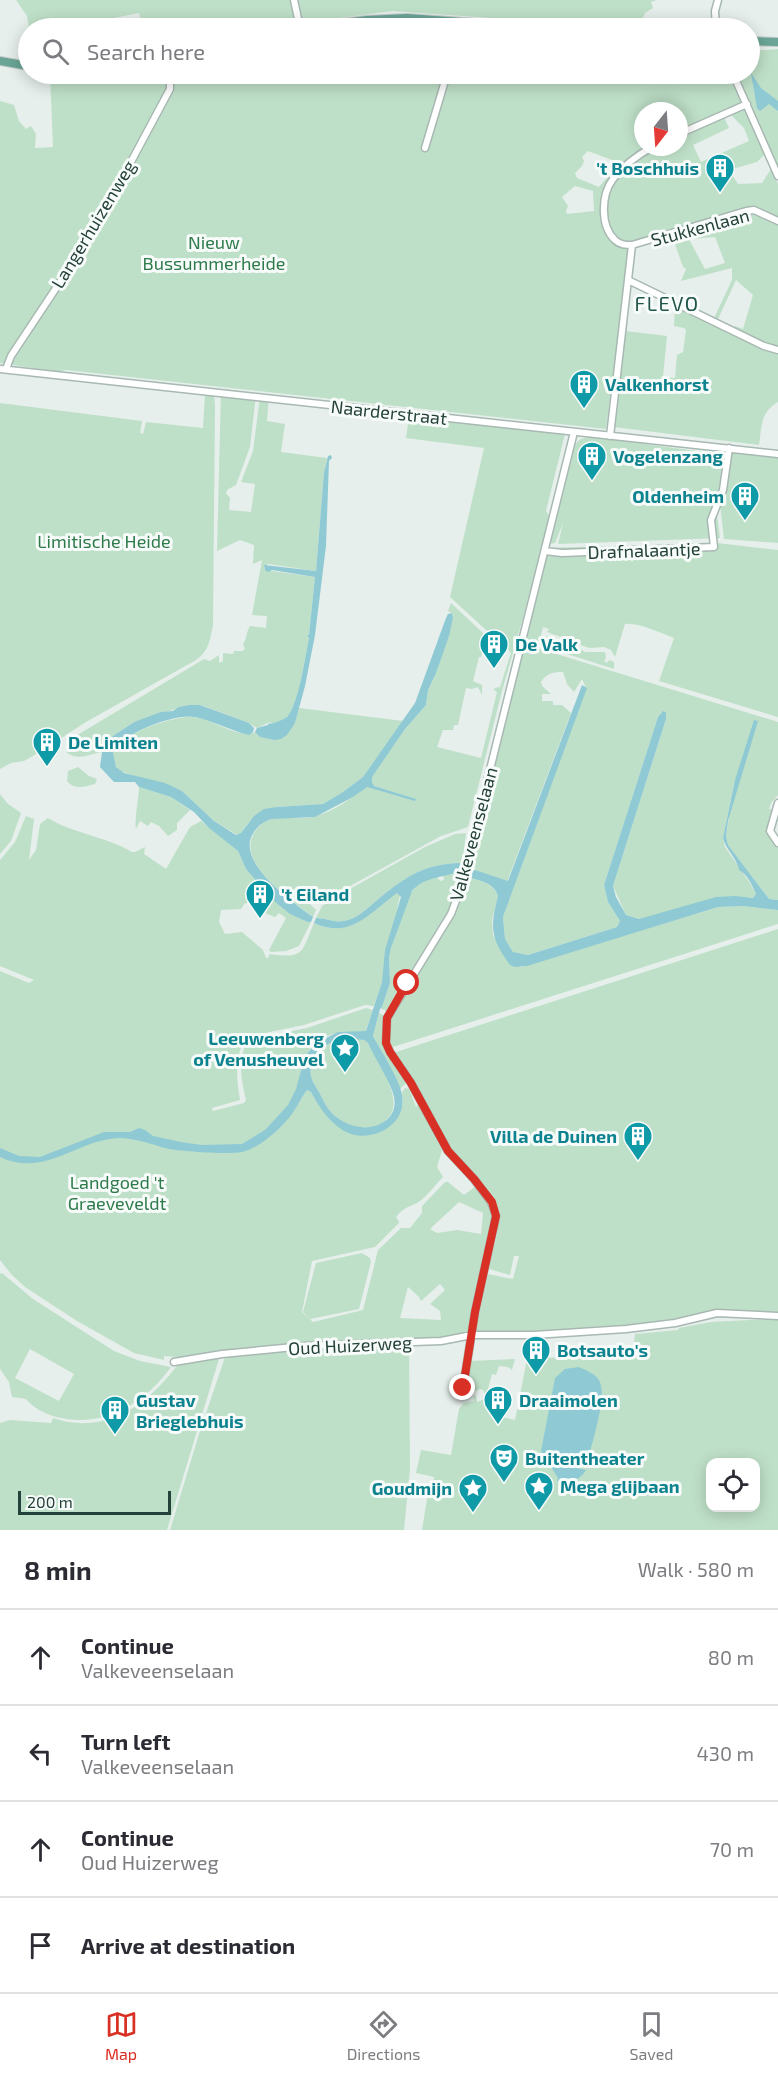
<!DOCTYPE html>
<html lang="en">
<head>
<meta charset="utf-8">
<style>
	:root { --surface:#fff; --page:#f2f2f3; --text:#2b2b33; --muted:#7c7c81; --line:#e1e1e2; --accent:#d93025 }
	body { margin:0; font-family:"Exo 2",sans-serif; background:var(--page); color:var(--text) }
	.controls { position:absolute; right:18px; bottom:18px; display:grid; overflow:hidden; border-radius:12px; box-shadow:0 3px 15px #0003 }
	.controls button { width:54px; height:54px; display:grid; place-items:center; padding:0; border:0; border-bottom:2px solid var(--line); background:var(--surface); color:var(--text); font:30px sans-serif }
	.compass { position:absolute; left:634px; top:102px; width:54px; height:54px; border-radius:50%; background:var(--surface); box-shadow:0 3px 15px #0003; rotate:197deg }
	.scale { position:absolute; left:18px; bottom:15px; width:153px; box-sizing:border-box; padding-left:6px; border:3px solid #24423a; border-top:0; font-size:16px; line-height:21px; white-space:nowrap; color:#24423a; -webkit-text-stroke:4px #f7fbf9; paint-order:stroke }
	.stop { position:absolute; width:18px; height:18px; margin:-14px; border:4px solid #d93025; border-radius:50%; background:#fff }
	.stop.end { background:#d93025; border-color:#fff; box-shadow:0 2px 6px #0008 }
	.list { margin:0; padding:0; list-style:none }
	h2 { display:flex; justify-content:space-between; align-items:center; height:78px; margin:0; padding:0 24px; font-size:26px }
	h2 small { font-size:20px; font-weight:400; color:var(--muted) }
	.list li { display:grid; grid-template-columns:39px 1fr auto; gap:18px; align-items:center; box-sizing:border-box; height:96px; padding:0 24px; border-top:2px solid var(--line) }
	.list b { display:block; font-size:22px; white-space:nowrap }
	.list p { margin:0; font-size:20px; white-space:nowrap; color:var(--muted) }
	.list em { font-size:20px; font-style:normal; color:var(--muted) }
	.icon { flex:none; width:33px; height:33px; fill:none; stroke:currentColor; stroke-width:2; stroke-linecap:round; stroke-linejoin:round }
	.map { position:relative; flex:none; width:778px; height:1530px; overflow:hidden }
	.search { position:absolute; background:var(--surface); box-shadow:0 3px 15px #0003; left:18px; right:18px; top:18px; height:66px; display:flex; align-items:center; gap:15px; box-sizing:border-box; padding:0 21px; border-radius:33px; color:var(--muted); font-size:22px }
	.sheet { height:462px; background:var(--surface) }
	nav { display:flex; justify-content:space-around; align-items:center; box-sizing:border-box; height:84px; border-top:2px solid var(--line); background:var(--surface); font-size:16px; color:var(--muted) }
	nav a { display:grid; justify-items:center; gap:3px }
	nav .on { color:var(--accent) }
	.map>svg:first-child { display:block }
	.green { fill:#bfe0c8; fill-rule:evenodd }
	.water { fill:#8ec9d4; fill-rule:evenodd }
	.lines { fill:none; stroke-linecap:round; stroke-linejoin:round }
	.minor-casing { stroke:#a8b8b2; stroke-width:9 }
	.major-casing { stroke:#c2cac8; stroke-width:10 }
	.minor { stroke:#fff; stroke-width:6 }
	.major { stroke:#6aa596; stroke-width:8 }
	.rail { stroke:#5f7d75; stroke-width:1.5; stroke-dasharray:12 6; stroke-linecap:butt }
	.route { stroke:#d93025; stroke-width:8 }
	.labels { text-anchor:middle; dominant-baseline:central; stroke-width:6; stroke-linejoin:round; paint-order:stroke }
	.culture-label { font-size:18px; font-weight:bold; fill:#0d838f; stroke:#f7fbf9; text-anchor:start }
	.street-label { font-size:18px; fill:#24423a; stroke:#f7fbf9 }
	.park-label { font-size:18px; fill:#2d7a4b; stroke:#f7fbf9 }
	.neighbourhood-label { font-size:20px; letter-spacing:1.5px; fill:#1f5548; stroke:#f7fbf9 }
</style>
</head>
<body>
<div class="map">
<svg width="778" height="1530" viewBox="0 0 778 1530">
	<rect width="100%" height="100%" fill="#e6efeb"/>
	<path class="green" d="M16,0H292L295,23L257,28H144L139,13L83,24L84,28H29L27,16Z
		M297,0H657L651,2L653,8L645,13L638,28L392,11L301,23Z
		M778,49V169L736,74H750V51Z
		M50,74L153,78L176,74H731L743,103L679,132V111H643V147H648L615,173L605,187L603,195L612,241L618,247L628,248L629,250L606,429L66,370L58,372L0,363V101L14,105L19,121L26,129L31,126L36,134L35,148L53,147ZM588,151L612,160L618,165L599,187L577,178L575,173L582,166L584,161L582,157ZM575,186L593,191L594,211L567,214L566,211L568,206L562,197Z
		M746,109L765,154L757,162L729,170L738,184L762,183L771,169L778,184V219L745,209L630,243C605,241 602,203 612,184C618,173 643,152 655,148C662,145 672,147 679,147V137L724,117L729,128L693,145L701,162L749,141L744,128L730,114Z
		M748,213C759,213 767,223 778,224V348L768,345L734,328L735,326L743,329L753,295L736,280L718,319L714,318L732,280V268L681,281L686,269L683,267L672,236L685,232L705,269L725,263L715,237L691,239L690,231Z
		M675,304L765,350L778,353V402C760,412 762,427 759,445L614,427L625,331L667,336L663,377L675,378L677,355L683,352L686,330L684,328L674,326Z
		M221,390L256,395L250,447L236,485L227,490L226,493L230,498L229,510L251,512L255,484L241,482L253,451L260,396H269L267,421L285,424L281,452L327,458L324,472L316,571L268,564L264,567L265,570L315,577L309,636L307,637L309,638C305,657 299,702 288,716C284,721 276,722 271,724L270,722L257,728L249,723L201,705H189L134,722L110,738L102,752C89,754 80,761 67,753L69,740L204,659L210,661L219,655V663L223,661V653L233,654L234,651H242L245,649L243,644C247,639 246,632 250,626L266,628L267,616L252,615L262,560L253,564L254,545L240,540L217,551Z
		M205,393L214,394L215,407L213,625C210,640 209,651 196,660L86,722L38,753L24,761L11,763L0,769V403L142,421L140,433L143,434L146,422L203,428Z
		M409,416L565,434L546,511L550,517L524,614L502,691L468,827L441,836L332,896L319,890L312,893L308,902L316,910L313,917C291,900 232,862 256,830C259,827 262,823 266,821C278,815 301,821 316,816C334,811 352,798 367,786L415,799L374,786L372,782V776L405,729L426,705L428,690L436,673L453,618L452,613L448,611L451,603L484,634L488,635L481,657H479L473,681L482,685V695L478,687L472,689L466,688L458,725H454L453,730H443L437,747L481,758L497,692L494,690L495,688L500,687L511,653L505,645V638L486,630L450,597L484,448L406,438Z
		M594,437L726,455L723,481L716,506L720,538L558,544L563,523L555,543L549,544L575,445C580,437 585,438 594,437Z
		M732,453L778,458V543L724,539L720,504Z
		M717,543L778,550V717L659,681L674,638C661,633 637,622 625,624L615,657L611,650L604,647L590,648L583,646L571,638L566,639L547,632L549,629L543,627L540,640L544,641L546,636L573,644L585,652H605L606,658L604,661L607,663L609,660L614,662V669L542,646L525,638L546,548Z
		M524,644L778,722V795L771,803L769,809L778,810V821L774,822L767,830L778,845V900L769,899L728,845L726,836L735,780L723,838L725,847L750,883L756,894L753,898L746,897L639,919L626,915L613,886L666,719V712L663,711L658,717L604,885L608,902L620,921L617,927L528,955L513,952L505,939L503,917L586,688L582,679L574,692L567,684L563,672C554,672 546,673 541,682L542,686L551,694H542V701H553V705H562L571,713L507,882L475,870V862L470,863Z
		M299,708L403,721L363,777L343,792L323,804L277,807L248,823L239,836L214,821L182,791L120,771C114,765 110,754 116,746C127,732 177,715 194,717C214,719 236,739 255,732L261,737L274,740L295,723Z
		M78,767L89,776L97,779L95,784C85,787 74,790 67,781L68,771Z
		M139,787L171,797L190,810L177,823V830L168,836L159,826L151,822L148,826L140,821L136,829C134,822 139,796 139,787Z
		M0,794L8,804L21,813L11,841L0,854Z
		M26,816L34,819L29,860L36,850L40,824L48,818C74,834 105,836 132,852H135L145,847L144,854L166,869L190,827L201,821L238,851L246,869L274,901L308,922H311L299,946L286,951L271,952L269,950L286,918L279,913L275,917L255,909L260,897L271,900L269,897L267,899L257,893L261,891L259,887L255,889L256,892L251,901L244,904L241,909L221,910L219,922L225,934L242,932L263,950L266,958L269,957V954C305,959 301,953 314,923C351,940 370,912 397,893L400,895L382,982L374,1006L365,1005L304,1025L245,1037C235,1059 236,1076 240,1100L212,1108L213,1111L244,1103L246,1100C241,1078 237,1060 248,1040L307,1028L366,1008L373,1010L365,1033C344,1031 324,1031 310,1049C302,1061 301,1079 295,1093C286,1114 262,1140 239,1145C219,1149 190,1144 170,1140L185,1150L235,1153L277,1130L307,1090L311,1092L329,1119L346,1132L362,1135L384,1130L403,1105L402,1092L405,1088L409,1089L416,1107L422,1100L393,1053L778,929V1315L714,1318L605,1329L474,1335L488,1274L513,1279L519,1256H514L510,1275L489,1269C493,1246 505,1219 493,1197L450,1149L439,1130L435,1136L442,1150L437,1167L443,1177C435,1185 426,1198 417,1203C408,1207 402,1209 396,1217L399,1222L398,1224L375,1247L312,1261L302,1312L313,1322L363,1310L378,1250L401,1228H410L422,1213V1206L445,1182H448L464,1195L476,1186L491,1208L492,1220L469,1336L394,1339L177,1360V1357L164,1356V1360L134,1353L77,1321L25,1287L11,1274L0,1260V971L29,983L34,980L0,966V860L15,842ZM459,1202L483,1213L481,1234L457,1230L437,1233L430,1229ZM440,1284L445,1290L430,1304L440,1311L441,1320L400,1318L408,1287L419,1297L421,1301Z
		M466,833L462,866L460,863C422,864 404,878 376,901C367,909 356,919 344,921C334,923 326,918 316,918L322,906L339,895L425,847L455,834Z
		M458,872L464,875L448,911L386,1011L380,1008L382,1007L390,983L389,958L391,948L409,896L417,885L428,879L437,877L440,881L444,880L443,875Z
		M466,876C480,882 492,881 498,896L492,920L493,935L507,960L521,967L718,907L743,906L778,910V924L393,1047L388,1036L389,1021L436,942Z
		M379,1013L386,1017C382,1042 394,1062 406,1083L400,1089L373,1036Z
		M358,1038L364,1040L368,1043C379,1065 411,1107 381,1124C366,1133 342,1125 331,1112C326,1107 323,1099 319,1092C316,1087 312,1081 311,1076C307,1047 335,1038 358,1038Z
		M362,1253L370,1258L371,1262L359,1309L310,1319L303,1312L316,1263Z
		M2,1273L33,1299L114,1351L140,1361L171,1367C144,1405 100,1430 53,1416C44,1413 32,1407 26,1399L12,1397L9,1382L0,1369V1274ZM30,1349L74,1374L59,1401L15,1378Z
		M768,1319H778V1530H422L428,1493H431L434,1477L416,1473L421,1450L451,1455L459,1409L464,1403L474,1401L473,1397L476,1395L477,1402L487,1398L491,1402L489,1414L515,1420L527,1359L633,1353L635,1334L678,1330L679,1328L711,1322ZM710,1462H756V1508H710Z
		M409,1345L410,1469L404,1530H170L199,1434L225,1357L282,1348Z
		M219,1359L167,1530H0V1423L10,1420L51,1423L53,1418C106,1436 149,1404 179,1363Z
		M515,1359L512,1370L508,1367L499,1366L496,1375L492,1374L486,1396L483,1390L480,1389L473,1392L470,1388L464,1387L469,1361Z"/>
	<path class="water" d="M751,73L761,88L778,101V111L769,104L760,111L757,108Z
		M331,455L332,458L329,461L326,546L315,635L305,686L295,723L287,735L281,739L274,740L260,737L255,732L257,728L268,725L269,723L271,724C276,722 284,720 288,716C299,701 305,658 309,638L307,636L309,635L315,577L272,570L268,572L265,570L264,565L316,571L324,472L328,456Z
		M452,613L453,618L449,636L436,673L428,690L426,705L405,729L372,777V782L374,786L416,799L415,801L367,787L353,797L315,817L272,819C264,821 259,825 254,832C233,861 293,902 313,917L311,922H308L290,914L274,901L246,869L238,851L209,828L194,812L171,797L139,787L135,782H114L100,767L102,752L110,738L134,722L161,712L173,711L179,707L189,705H200L249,723L254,728L253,732L249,735C231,731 214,721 195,717C176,713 120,733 113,753L116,767L124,773L165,783L182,791L214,821L236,835L241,833L254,816L264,809L277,807L323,804L343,792L363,777L415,703L446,618L448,614Z
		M582,685L587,688L503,917L505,939L513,952L528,955L617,927L620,921L608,902L604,885L658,717L663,711L666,712V719L613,886L616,897L626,915L639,919L716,897L735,896L753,898L756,894C752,885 748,875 739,870C737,858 726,850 723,838L735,780L754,720L758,721L728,821L726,836L728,845L769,899L778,900V910L743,906L718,907L527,966L515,967L510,965C490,938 490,927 498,896C493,881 480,882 466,876L468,870H475L508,881Z
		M460,863L465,870L464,875L458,872C441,878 424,877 412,891L391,948L389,958L390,983L382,1007L380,1009L373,1036C381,1051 400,1080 402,1095C408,1126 369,1145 344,1131C329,1122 319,1107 311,1092L307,1090C300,1099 295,1112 287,1120C276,1133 258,1148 242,1152C230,1155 181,1151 169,1149C153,1145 136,1138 119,1138C75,1140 46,1178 0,1157V1148L19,1156L40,1157L104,1132H130L139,1128L145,1130L153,1136L181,1142L202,1145L242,1144L265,1130L288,1105L296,1089L305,1056L316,1043L338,1032L366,1031L382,982L385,950L401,897L397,893C370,913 350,940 314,923L316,918C326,918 334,923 344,921C356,919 367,909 376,901C404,878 422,864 460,863ZM348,1038L364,1040L368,1043C374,1057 392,1084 394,1097C396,1106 393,1116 385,1121C369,1133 345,1127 331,1112C326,1107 323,1099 319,1092C317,1088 312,1082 311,1076C307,1053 329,1040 348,1038Z
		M579,1367C586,1370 595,1374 599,1380C608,1395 592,1442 588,1460L575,1457L573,1467L586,1470C579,1481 570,1484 557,1481L558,1478L541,1451L555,1378L565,1369Z"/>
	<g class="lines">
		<g class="minor-casing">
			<path id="minor" d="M294,0L300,28
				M716,28L715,11L718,0
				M733,74L778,176
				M679,134L747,104
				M425,148L447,74
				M632,245C626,245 620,245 615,240C600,226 601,195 613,179C622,167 638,155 652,147
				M628,280L764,346L778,350
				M0,369L778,454
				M6,369L11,356L72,264L102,216L170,89V74
				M610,436L632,245L746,211L754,210L778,221
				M545,551L562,553L714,547L711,520L723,490L729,448
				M778,803L770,831L778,843
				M174,1362L222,1354L304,1346L441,1341L472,1335H534L626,1329L675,1323L717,1313L778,1316
				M463,1388L475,1312L496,1216L491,1202L474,1179L448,1151L411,1083L390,1052L386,1043L387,1018L451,914L460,890L574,432"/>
		</g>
		<g class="major-casing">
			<path id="major" d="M302,28L367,20L407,18L542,28
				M750,41L778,42
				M0,61L28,66"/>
		</g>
		<use href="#minor" class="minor"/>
		<use href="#major" class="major"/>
		<path class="rail" d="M539,1400L549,1402"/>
	</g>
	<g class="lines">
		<path class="route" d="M407,983L387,1018L386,1043L390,1052L411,1083L448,1151L474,1179L492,1202L496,1216L475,1312L463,1388"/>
	</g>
	<defs>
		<g id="building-pin" transform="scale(1.5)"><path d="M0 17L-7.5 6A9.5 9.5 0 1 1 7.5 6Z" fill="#0f9aa8" stroke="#f7fbf9"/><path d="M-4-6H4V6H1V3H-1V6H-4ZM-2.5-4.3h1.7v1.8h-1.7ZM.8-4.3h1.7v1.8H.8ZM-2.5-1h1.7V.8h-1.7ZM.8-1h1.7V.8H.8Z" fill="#fff"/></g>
		<g id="sight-pin" transform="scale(1.5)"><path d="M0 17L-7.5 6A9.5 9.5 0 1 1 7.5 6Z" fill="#0f9aa8" stroke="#f7fbf9"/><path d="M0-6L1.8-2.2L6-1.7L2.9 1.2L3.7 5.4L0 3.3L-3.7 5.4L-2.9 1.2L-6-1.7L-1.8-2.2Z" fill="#fff"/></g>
		<g id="theatre-pin" transform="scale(1.5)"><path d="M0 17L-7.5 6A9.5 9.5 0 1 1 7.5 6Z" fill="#0f9aa8" stroke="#f7fbf9"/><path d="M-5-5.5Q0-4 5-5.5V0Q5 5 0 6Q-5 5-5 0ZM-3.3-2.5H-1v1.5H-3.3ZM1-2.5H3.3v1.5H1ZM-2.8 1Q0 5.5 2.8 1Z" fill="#fff"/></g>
	</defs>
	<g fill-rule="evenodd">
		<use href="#building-pin" x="720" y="168"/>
		<use href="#building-pin" x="584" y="384"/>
		<use href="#building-pin" x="592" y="456"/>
		<use href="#building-pin" x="745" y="496"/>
		<use href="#building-pin" x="494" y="644"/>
		<use href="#building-pin" x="47" y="742"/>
		<use href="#building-pin" x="260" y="894"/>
		<use href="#sight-pin" x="345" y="1048"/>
		<use href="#building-pin" x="638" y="1136"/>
		<use href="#building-pin" x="536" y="1350"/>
		<use href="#building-pin" x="498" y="1400"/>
		<use href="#building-pin" x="115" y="1410"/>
		<use href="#theatre-pin" x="504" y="1458"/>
		<use href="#sight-pin" x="539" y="1486"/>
		<use href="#sight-pin" x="473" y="1488"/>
	</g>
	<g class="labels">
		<g class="culture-label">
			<text x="699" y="168" text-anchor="end">'t Boschhuis</text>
			<text x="605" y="384">Valkenhorst</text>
			<text x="613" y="456">Vogelenzang</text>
			<text x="724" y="496" text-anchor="end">Oldenheim</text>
			<text x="515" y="644">De Valk</text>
			<text x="68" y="742">De Limiten</text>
			<text x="281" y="894">'t Eiland</text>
			<text x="324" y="1038" text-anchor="end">Leeuwenberg<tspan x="324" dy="21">of Venusheuvel</tspan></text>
			<text x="617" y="1136" text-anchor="end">Villa de Duinen</text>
			<text x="557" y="1350">Botsauto's</text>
			<text x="136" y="1400">Gustav<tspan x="136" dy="21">Brieglebhuis</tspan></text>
			<text x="519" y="1400">Draaimolen</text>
			<text x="525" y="1458">Buitentheater</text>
			<text x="560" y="1486">Mega glijbaan</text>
			<text x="452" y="1488" text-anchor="end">Goudmijn</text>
		</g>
		<g class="street-label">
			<text transform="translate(93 224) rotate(-59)">Langerhuizenweg</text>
			<text transform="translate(700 227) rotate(-15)">Stukkenlaan</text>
			<text transform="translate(389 412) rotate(6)">Naarderstraat</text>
			<text transform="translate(644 550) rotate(-2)">Drafnalaantje</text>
			<text transform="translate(473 834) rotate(-75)">Valkeveenselaan</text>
			<text transform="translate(350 1345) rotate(-3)">Oud Huizerweg</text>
		</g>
		<g class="park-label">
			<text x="214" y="242">Nieuw<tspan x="214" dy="21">Bussummerheide</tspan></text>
			<text x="104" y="541">Limitische Heide</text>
			<text x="117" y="1182">Landgoed 't<tspan x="117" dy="21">Graeveveldt</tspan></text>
		</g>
		<g class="neighbourhood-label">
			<text x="667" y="303">FLEVO</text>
		</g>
	</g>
</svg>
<div class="controls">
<button><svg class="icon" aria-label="locate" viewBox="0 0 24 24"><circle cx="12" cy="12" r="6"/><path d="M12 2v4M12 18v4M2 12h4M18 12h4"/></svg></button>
</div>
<svg class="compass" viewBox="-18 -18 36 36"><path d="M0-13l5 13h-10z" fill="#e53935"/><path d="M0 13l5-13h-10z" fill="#7c7c81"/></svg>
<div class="scale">200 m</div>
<div class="stop" style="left:407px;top:983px"></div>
<div class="stop end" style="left:463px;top:1388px"></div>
<div class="search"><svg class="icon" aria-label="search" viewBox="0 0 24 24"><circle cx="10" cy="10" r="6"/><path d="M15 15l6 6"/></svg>Search here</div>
</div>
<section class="sheet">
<h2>8 min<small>Walk · 580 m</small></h2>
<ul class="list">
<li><svg class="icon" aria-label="ahead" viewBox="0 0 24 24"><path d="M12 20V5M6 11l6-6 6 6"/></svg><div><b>Continue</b><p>Valkeveenselaan</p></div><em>80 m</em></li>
<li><svg class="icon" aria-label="left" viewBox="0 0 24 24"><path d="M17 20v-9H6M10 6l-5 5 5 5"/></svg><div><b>Turn left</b><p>Valkeveenselaan</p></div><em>430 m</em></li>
<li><svg class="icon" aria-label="ahead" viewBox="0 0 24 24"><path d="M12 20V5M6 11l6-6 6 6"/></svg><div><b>Continue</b><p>Oud Huizerweg</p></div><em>70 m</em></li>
<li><svg class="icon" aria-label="arrive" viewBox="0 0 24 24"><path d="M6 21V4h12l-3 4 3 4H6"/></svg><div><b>Arrive at destination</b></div></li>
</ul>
</section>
<nav>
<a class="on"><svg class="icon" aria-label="map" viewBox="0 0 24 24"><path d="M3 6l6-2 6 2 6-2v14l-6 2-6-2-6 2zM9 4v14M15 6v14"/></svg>Map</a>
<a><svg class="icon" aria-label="directions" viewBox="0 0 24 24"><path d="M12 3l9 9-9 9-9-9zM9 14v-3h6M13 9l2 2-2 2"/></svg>Directions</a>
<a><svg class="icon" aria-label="saved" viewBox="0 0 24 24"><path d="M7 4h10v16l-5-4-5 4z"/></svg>Saved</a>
</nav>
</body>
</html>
